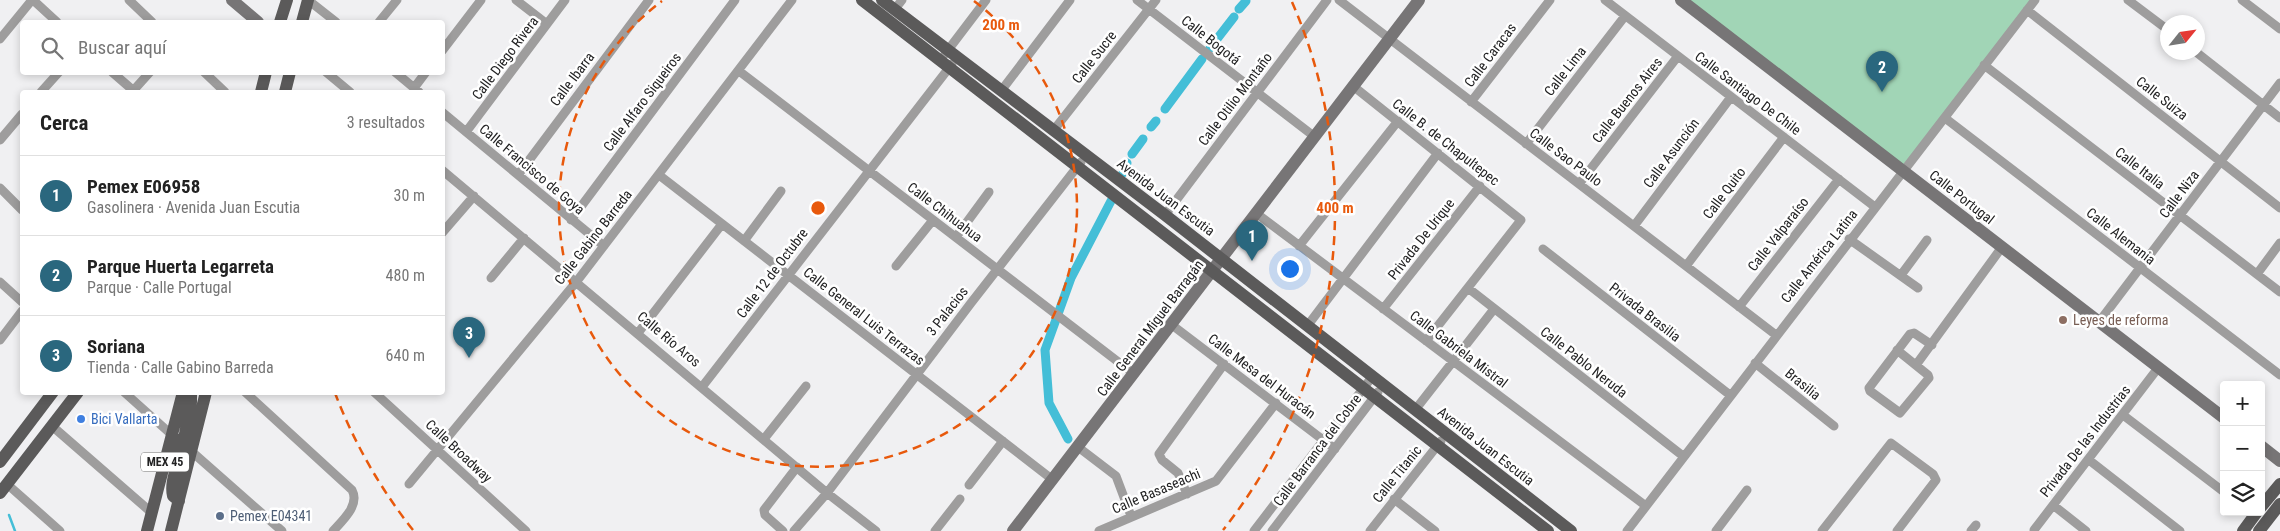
<!DOCTYPE html>
<html lang="es">
<head>
<meta charset="utf-8">
<style>
	:root { --surface:#fff; --page:#f6f6f6; --text:#222; --muted:#767676; --line:#e0e0e0; --accent:#2a677e }
	body { margin:0; font-family:"Roboto Condensed",sans-serif; background:var(--page); color:var(--text) }
	.controls { position:absolute; right:15px; bottom:15px; display:grid; overflow:hidden; border-radius:5px; box-shadow:0 2px 8px #0003 }
	.controls button { width:45px; height:45px; display:grid; place-items:center; padding:0; border:0; border-bottom:1px solid var(--line); background:var(--surface); color:var(--text); font:25px sans-serif }
	.compass { position:absolute; left:2160px; top:15px; width:45px; height:45px; border-radius:50%; background:var(--surface); box-shadow:0 2px 8px #0003; rotate:60deg }
	.you { position:absolute; left:1289px; top:268px; width:18px; height:18px; margin:-12px; border:4px solid #fff; border-radius:50%; background:#1a73e8; box-shadow:0 0 0 8px #1a73e833 }
	.badge { display:grid; place-items:center; width:32px; height:32px; border-radius:50%; background:var(--accent); color:#fff; font-size:16px; font-weight:700 }
	.pin { position:absolute; translate:-50% -41px; filter:drop-shadow(0 1px 2px #0008) }
	.pin::after { content:''; position:absolute; top:26px; width:18px; height:15px; background:inherit; clip-path:polygon(0 0,100% 0,50% 100%) }
	.list { margin:0; padding:0; list-style:none }
	h2 { display:flex; justify-content:space-between; align-items:center; height:65px; margin:0; padding:0 20px; font-size:21px }
	h2 small { font-size:16px; font-weight:400; color:var(--muted) }
	.list li { display:grid; grid-template-columns:32px 1fr auto; gap:15px; align-items:center; box-sizing:border-box; height:80px; padding:0 20px; border-top:1px solid var(--line) }
	.list b { display:block; font-size:19px; white-space:nowrap }
	.list p { margin:0; font-size:16px; white-space:nowrap; color:var(--muted) }
	.list em { font-size:16px; font-style:normal; color:var(--muted) }
	.icon { flex:none; width:28px; height:28px; fill:none; stroke:currentColor; stroke-width:2; stroke-linecap:round; stroke-linejoin:round }
	.map { position:relative; flex:none; width:2280px; height:531px; overflow:hidden }
	.search { position:absolute; background:var(--surface); box-shadow:0 2px 8px #0003; left:20px; top:20px; width:425px; height:55px; display:flex; align-items:center; gap:12px; box-sizing:border-box; padding:0 18px; border-radius:5px; color:var(--muted); font-size:19px }
	.panel { position:absolute; background:var(--surface); box-shadow:0 2px 8px #0003; left:20px; top:90px; width:425px; height:305px; border-radius:5px }
	.map>svg:first-child { display:block }
	.green { fill:#a1d5b6 }
	.lines { fill:none; stroke-linecap:round; stroke-linejoin:round }
	.stream { stroke:#44bed7; stroke-width:2.5 }
	.canal { stroke:#44bed7; stroke-width:9 }
	.minor { stroke:#9e9d9d; stroke-width:9 }
	.secondary { stroke:#777576; stroke-width:12 }
	.primary { stroke:#5b5a5a; stroke-width:12 }
	.ring { fill:none; stroke:#e8590c; stroke-width:2.5; stroke-dasharray:9 6 }
	.education-dot { fill:#8d6e63; stroke:#fff; stroke-width:2 }
	.shop-dot { fill:#3f7fe0; stroke:#fff; stroke-width:2 }
	.service-dot { fill:#5c6f8a; stroke:#fff; stroke-width:2 }
	.labels { text-anchor:middle; dominant-baseline:central; stroke-width:5; stroke-linejoin:round; paint-order:stroke }
	.shield { fill:#fff; stroke:#646465; stroke-width:1 }
	.shield-label { font-size:12px; font-weight:bold; fill:#222223 }
	.street-label { font-size:14px; fill:#222223; stroke:#fff }
	.education-label { font-size:14px; fill:#785e54; stroke:#fff; text-anchor:start }
	.shop-label { font-size:14px; fill:#366cbe; stroke:#fff; text-anchor:start }
	.service-label { font-size:14px; fill:#4e5e75; stroke:#fff; text-anchor:start }
	.centre { fill:#e8590c; stroke:#fff; stroke-width:2.5 }
	.ring-label { font-size:15px; text-anchor:middle; font-weight:bold; fill:#e8590c; stroke:#fff; stroke-width:5; stroke-linejoin:round; paint-order:stroke }
</style>
</head>
<body>
<div class="map">
<svg width="2280" height="531" viewBox="0 0 2280 531">
	<rect width="100%" height="100%" fill="#f0f0f2"/>
	<path class="green" d="M1681,0H2035L1904,172Z"/>
	<g class="lines">
		<path class="stream" d="M9,515L15,531"/>
		<path class="canal" d="M1239,9L1246,1
			M1210,48L1234,17
			M1165,109L1202,59
			M1151,127L1156,121
			M1132,154L1143,139
			M1123,173L1127,163
			M1068,439L1049,403L1045,350L1071,278L1111,201"/>
		<path class="minor" d="M33,0L57,22
			M129,0L152,22
			M308,0L336,22
			M516,0L547,24
			M1137,0L1315,137
			M1339,0L1776,335
			M1605,0L1875,207
			M2128,0L2168,30
			M2242,0L2280,29
			M895,9L902,0
			M2027,10L2280,208
			M379,22L397,0
			M0,39L32,0
			M442,51L481,0
			M2196,52L2280,118
			M945,54L986,0
			M1984,65L2280,292
			M739,71L1134,374
			M112,72L135,92
			M204,72L225,92
			M326,72L350,92
			M395,72L419,92
			M1353,86L1521,220L1426,341
			M414,88L426,72
			M1001,91L1070,0
			M41,92L59,72
			M132,92L150,72
			M1471,102L1550,0
			M442,112L604,246
			M1945,118L2280,375
			M1053,131L1156,0
			M466,132L565,0
			M0,140L22,114
			M1526,144L1625,16
			M442,170L827,493L876,531
			M518,175L649,0
			M659,175L1053,480
			M1579,184L1678,56
			M0,188L22,210
			M1256,213L1646,506
			M1165,215L1327,0
			M571,220L735,0
			M1634,226L1731,97
			M442,233L474,196
			M956,237L989,192
			M1849,239L1918,288
			M744,241L781,191
			M1299,246L1398,121
			M1543,249L1730,395
			M896,266L933,220
			M1686,266L1784,137
			M2257,274L2280,243
			M1901,275L1927,240
			M491,278L524,238
			M0,282L22,302
			M1468,288L1683,456
			M1739,307L1839,179
			M1383,309L1480,186
			M2099,322L2280,83
			M1172,325L1335,449
			M1308,325L1438,153
			M638,333L722,224
			M0,340L22,311
			M1897,350L1928,375L1929,378L1900,413L1870,391L1869,388L1910,334L1914,333L1932,345
			M1755,363L1834,426
			M1916,365L2002,247
			M702,387L952,64
			M124,392L172,435
			M245,392L352,490C360,505 343,520 333,531
			M374,392L526,531
			M1415,410L1494,309
			M2123,415L2224,492
			M52,426L152,513
			M764,439L806,386
			M1078,447L1116,476L1131,516
			M191,451L282,531
			M2089,460L2180,531
			M7,484L60,531
			M409,484L577,281L792,0
			M969,485L1003,441
			M1187,494L1178,473L1162,460L1159,454L1224,364
			M1394,499L1435,531
			M2053,505L2086,531
			M2034,530L2158,368
			M783,531L765,515L764,510L797,467
			M794,531L827,493L971,303L1081,162
			M935,531L960,499
			M1099,531L1216,481L1276,403
			M1254,531L1372,377
			M1272,531L1378,392
			M1370,531L1441,441
			M1627,531L2035,0
			M1716,531L1747,490
			M1822,531L1891,443L1933,474L1936,480L1897,531
			M1971,531L1976,525"/>
		<path class="secondary" d="M232,0L258,22
			M1681,0L2224,418
			M2261,446L2280,461
			M1013,531L1419,0"/>
		<path class="primary" d="M862,0L1548,531
			M882,0L1165,215L1571,531
			M280,22L287,0
			M302,22L308,0
			M261,92L266,72
			M285,92L290,72
			M172,435C189,454 168,474 173,496L179,501
			M191,450L184,439L191,402V392
			M0,462L53,392
			M0,493L78,392
			M2261,507L2280,484
			M147,531L183,392
			M171,531L206,392
			M2243,531L2257,512
			M2259,531L2280,504"/>
	</g>
	<g class="ring">
		<path d="M974 1A259 259 0 1 1 662 1"/>
		<path d="M413 530A517 517 0 0 1 335 393M1292 2A517 517 0 0 1 1223 530"/>
	</g>
	<circle class="education-dot" cx="2063" cy="320" r="5"/>
	<circle class="shop-dot" cx="81" cy="419" r="5"/>
	<circle class="service-dot" cx="220" cy="516" r="5"/>
	<g class="labels">
		<rect class="shield" x="141" y="452.5" width="48" height="19" rx="4"/>
		<g class="shield-label">
			<text x="165" y="462">MEX 45</text>
		</g>
		<g class="street-label">
			<text transform="translate(1211 40) rotate(38)">Calle Bogotá</text>
			<text transform="translate(1490 55) rotate(-53)">Calle Caracas</text>
			<text transform="translate(1094 57) rotate(-52)">Calle Sucre</text>
			<text transform="translate(505 58) rotate(-53)">Calle Diego Rivera</text>
			<text transform="translate(1565 71) rotate(-52)">Calle Lima</text>
			<text transform="translate(572 79) rotate(-53)">Calle Ibarra</text>
			<text transform="translate(1748 93) rotate(37)">Calle Santiago De Chile</text>
			<text transform="translate(2162 98) rotate(38)">Calle Suiza</text>
			<text transform="translate(1235 99) rotate(-53)">Calle Otilio Montaño</text>
			<text transform="translate(1627 100) rotate(-52)">Calle Buenos Aires</text>
			<text transform="translate(642 102) rotate(-53)">Calle Alfaro Siqueiros</text>
			<text transform="translate(1446 142) rotate(38)">Calle B. de Chapultepec</text>
			<text transform="translate(1671 153) rotate(-53)">Calle Asunción</text>
			<text transform="translate(1566 157) rotate(37)">Calle Sao Paulo</text>
			<text transform="translate(2140 168) rotate(38)">Calle Italia</text>
			<text transform="translate(532 169) rotate(40)">Calle Francisco de Goya</text>
			<text transform="translate(1724 193) rotate(-53)">Calle Quito</text>
			<text transform="translate(2179 194) rotate(-53)">Calle Niza</text>
			<text transform="translate(1166 197) rotate(37)">Avenida Juan Escutia</text>
			<text transform="translate(1962 197) rotate(38)">Calle Portugal</text>
			<text transform="translate(945 212) rotate(37)">Calle Chihuahua</text>
			<text transform="translate(1778 234) rotate(-52)">Calle Valparaíso</text>
			<text transform="translate(2121 236) rotate(38)">Calle Alemania</text>
			<text transform="translate(593 237) rotate(-52)">Calle Gabino Barreda</text>
			<text transform="translate(1421 239) rotate(-52)">Privada De Urique</text>
			<text transform="translate(1819 256) rotate(-52)">Calle América Latina</text>
			<text transform="translate(772 273) rotate(-53)">Calle 12 de Octubre</text>
			<text transform="translate(947 311) rotate(-52)">3 Palacios</text>
			<text transform="translate(1645 312) rotate(38)">Privada Brasilia</text>
			<text transform="translate(864 316) rotate(38)">Calle General Luis Terrazas</text>
			<text transform="translate(1150 328) rotate(-53)">Calle General Miguel Barragán</text>
			<text transform="translate(669 339) rotate(40)">Calle Río Aros</text>
			<text transform="translate(1459 349) rotate(37)">Calle Gabriela Mistral</text>
			<text transform="translate(1584 362) rotate(38)">Calle Pablo Neruda</text>
			<text transform="translate(1262 376) rotate(37)">Calle Mesa del Huracán</text>
			<text transform="translate(1803 384) rotate(39)">Brasilia</text>
			<text transform="translate(2085 441) rotate(-52)">Privada De las Industrias</text>
			<text transform="translate(1486 446) rotate(38)">Avenida Juan Escutia</text>
			<text transform="translate(1317 450) rotate(-53)">Calle Barranca del Cobre</text>
			<text transform="translate(459 451) rotate(43)">Calle Broadway</text>
			<text transform="translate(1397 474) rotate(-51)">Calle Titanic</text>
			<text transform="translate(1156 491) rotate(-23)">Calle Basaseachi</text>
		</g>
		<g class="education-label">
			<text x="2073" y="320">Leyes de reforma</text>
		</g>
		<g class="shop-label">
			<text x="91" y="419">Bici Vallarta</text>
		</g>
		<g class="service-label">
			<text x="230" y="516">Pemex E04341</text>
		</g>
	</g>
	<circle cx="818" cy="208" r="8" class="centre"/>
	<g class="ring-label">
		<text x="1001" y="30">200 m</text>
		<text x="1335" y="213">400 m</text>
	</g>
</svg>
<div class="controls">
<button>+</button>
<button>−</button>
<button><svg class="icon" aria-label="layers" viewBox="0 0 24 24"><path d="M12 4l9 5-9 5-9-5zM3 14l9 5 9-5"/></svg></button>
</div>
<svg class="compass" viewBox="-18 -18 36 36"><path d="M0-13l5 13h-10z" fill="#e53935"/><path d="M0 13l5-13h-10z" fill="#767676"/></svg>
<div class="you"></div>
<div class="pin badge" style="left:1252px;top:261px">1</div>
<div class="pin badge" style="left:1882px;top:92px">2</div>
<div class="pin badge" style="left:469px;top:358px">3</div>
<div class="search"><svg class="icon" aria-label="search" viewBox="0 0 24 24"><circle cx="10" cy="10" r="6"/><path d="M15 15l6 6"/></svg>Buscar aquí</div>
<section class="panel">
<h2>Cerca<small>3 resultados</small></h2>
<ul class="list">
<li><span class="badge">1</span><div><b>Pemex E06958</b><p>Gasolinera · Avenida Juan Escutia</p></div><em>30 m</em></li>
<li><span class="badge">2</span><div><b>Parque Huerta Legarreta</b><p>Parque · Calle Portugal</p></div><em>480 m</em></li>
<li><span class="badge">3</span><div><b>Soriana</b><p>Tienda · Calle Gabino Barreda</p></div><em>640 m</em></li>
</ul>
</section>
</div>
</body>
</html>
